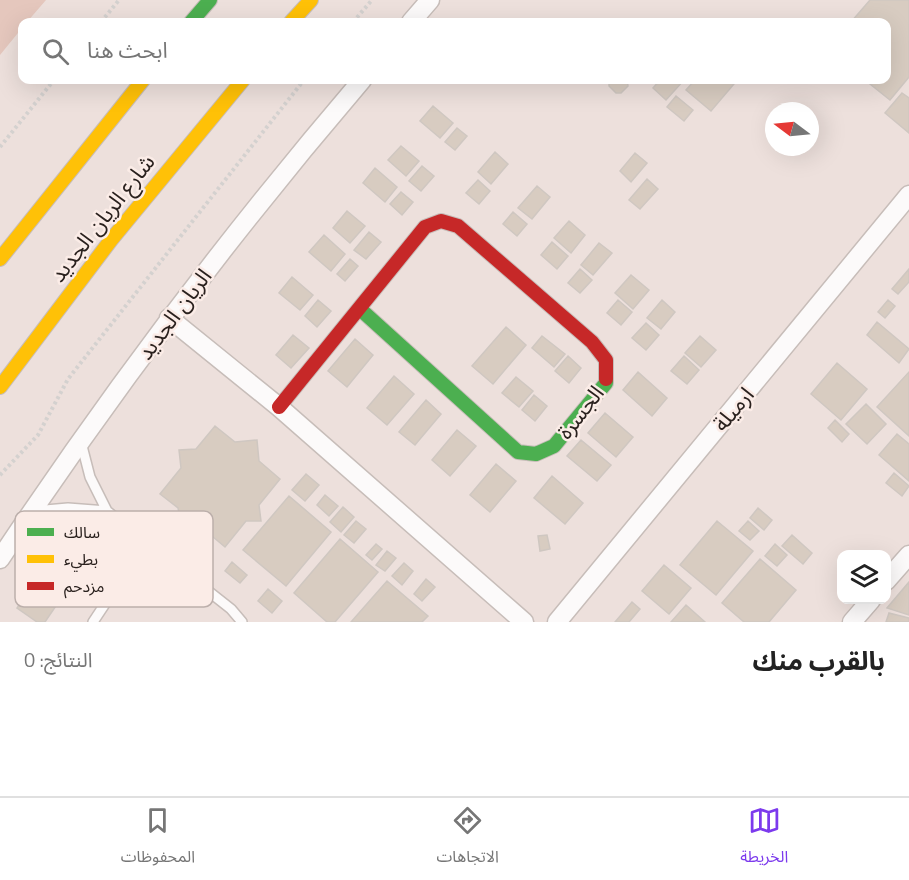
<!DOCTYPE html>
<html lang="ar">
<head>
<meta charset="utf-8">
<style>
	:root { --surface:#fff; --page:#f2f2f2; --text:#222; --muted:#767676; --line:#e0e0e0; --accent:#7c3aed }
	body { margin:0; font-family:"Titillium Web","Noto Sans Arabic",sans-serif; background:var(--page); color:var(--text); direction:rtl }
	.controls { position:absolute; right:18px; bottom:18px; display:grid; overflow:hidden; border-radius:12px; box-shadow:0 6px 24px #0002 }
	.controls button { width:54px; height:54px; display:grid; place-items:center; padding:0; border:0; border-bottom:2px solid var(--line); background:var(--surface); color:var(--text); font:30px sans-serif }
	.compass { position:absolute; left:765px; top:102px; width:54px; height:54px; border-radius:50%; background:var(--surface); box-shadow:0 6px 24px #0002; rotate:286deg }
	.list { margin:0; padding:0; list-style:none }
	h2 { display:flex; justify-content:space-between; align-items:center; height:78px; margin:0; padding:0 24px; font-size:26px }
	h2 small { font-size:20px; font-weight:400; color:var(--muted) }
	.icon { flex:none; width:33px; height:33px; fill:none; stroke:currentColor; stroke-width:2; stroke-linecap:round; stroke-linejoin:round }
	.map { position:relative; flex:none; width:909px; height:622px; overflow:hidden; direction:ltr }
	.search { position:absolute; background:var(--surface); box-shadow:0 6px 24px #0002; left:18px; right:18px; top:18px; height:66px; display:flex; align-items:center; gap:15px; box-sizing:border-box; padding:0 21px; border-radius:12px; color:var(--muted); font-size:22px }
	.sheet { height:174px; background:var(--surface) }
	nav { display:flex; justify-content:space-around; align-items:center; box-sizing:border-box; height:84px; border-top:2px solid var(--line); background:var(--surface); font-size:16px; color:var(--muted) }
	nav a { display:grid; justify-items:center; gap:3px }
	nav .on { color:var(--accent) }
	.map>svg:first-child { display:block }
	.green { fill:#e5c7bd }
	.building { fill:#d8ccc1; stroke:#cfc7c1; stroke-width:1.5 }
	.lines { fill:none; stroke-linecap:round; stroke-linejoin:round }
	.lane-casing { stroke:#c7bdb9; stroke-width:12 }
	.street-casing { stroke:#c7bdb9; stroke-width:21 }
	.fast-casing { stroke:#c7bdb9; stroke-width:16 }
	.slow-casing { stroke:#c7bdb9; stroke-width:16 }
	.jam-casing { stroke:#c7bdb9; stroke-width:16 }
	.path { stroke:#d4d1cf; stroke-width:4; stroke-dasharray:3 3; stroke-linecap:butt }
	.lane { stroke:#fcfafa; stroke-width:9 }
	.street { stroke:#fcfafa; stroke-width:18 }
	.fast { stroke:#4caf50; stroke-width:14 }
	.slow { stroke:#ffc107; stroke-width:14 }
	.jam { stroke:#c62828; stroke-width:14 }
	.labels { text-anchor:middle; dominant-baseline:central; stroke-width:5; stroke-linejoin:round; paint-order:stroke }
	.street-label { font-size:22px; fill:#2a211e; stroke:#fbece7 }
	.key { fill:#fbece7; stroke:#bcafab; stroke-width:1.5 }
	.key-label { font-size:16px; fill:#2a211e }
</style>
</head>
<body>
<div class="map">
<svg width="909" height="622" viewBox="0 0 909 622">
	<rect width="100%" height="100%" fill="#ede0dc"/>
	<path class="green" d="M0,0H46L27,22H22V28L0,55Z"/>
	<path class="building" d="M870,0H909V77L890,100L865,80H886V22H851Z
		M609,80H627L628,86L621,93H616L609,86Z
		M660,80H684L666,100L653,88Z
		M695,80H728L734,84L711,111L686,90Z
		M902,93L909,98V133L885,113Z
		M676,96L693,110L684,121L667,107Z
		M433,106L453,123L440,138L420,121Z
		M457,128L467,136L455,150L445,142Z
		M401,146L419,161L406,176L388,160Z
		M495,152L508,164L491,184L478,172Z
		M635,153L647,163L631,182L620,171Z
		M422,166L434,176L421,191L409,181Z
		M375,168L397,187L385,202L363,183Z
		M647,179L658,189L640,209L629,200Z
		M478,180L490,191L479,204L466,193Z
		M537,186L550,197L532,219L518,208Z
		M401,192L413,202L402,215L390,204Z
		M347,211L365,226L350,243L333,228Z
		M513,212L527,224L517,236L503,224Z
		M569,221L585,235L571,253L554,238Z
		M369,232L381,242L366,259L354,250Z
		M324,235L345,254L331,271L309,252Z
		M552,242L568,256L557,269L541,255Z
		M599,243L612,253L593,275L581,265Z
		M350,259L358,266L345,281L337,274Z
		M580,269L592,280L580,293L568,283Z
		M909,269V282L898,294L892,289Z
		M631,275L649,290L633,309L615,293Z
		M292,277L313,295L300,310L279,293Z
		M318,300L331,311L317,327L305,316Z
		M618,300L632,312L621,325L607,313Z
		M662,300L675,312L661,329L647,318Z
		M888,300L895,306L885,318L878,312Z
		M877,322L909,349L899,363L867,335Z
		M646,323L659,335L646,350L632,338Z
		M506,327L526,345L493,384L472,366Z
		M293,335L309,348L291,368L276,355Z
		M542,336L565,354L554,367L532,348Z
		M700,336L716,350L701,367L685,353Z
		M355,339L373,355L347,387L328,371Z
		M568,356L581,368L569,383L555,371Z
		M684,356L699,370L687,384L671,371Z
		M837,363L867,389L841,420L811,394Z
		M638,372L667,398L652,416L623,390Z
		M909,372V436L877,407Z
		M394,376L414,394L387,425L367,408Z
		M516,377L533,391L519,407L502,393Z
		M534,395L547,406L535,421L522,410Z
		M426,400L441,414L415,445L399,432Z
		M866,404L886,424L867,444L846,424Z
		M605,413L633,437L616,457L588,433Z
		M835,420L849,434L842,442L828,428Z
		M215,426L235,442L257,440L259,461L280,479L259,505L261,521H246L225,547L200,526L182,527L178,508L160,494L181,468L179,450L196,449Z
		M457,430L476,446L450,476L432,460Z
		M897,434L909,444V481L879,455Z
		M581,440L611,465L597,481L567,456Z
		M496,464L516,481L490,512L470,495Z
		M894,473L909,486L902,496L886,483Z
		M306,474L319,485L305,501L292,490Z
		M552,476L583,503L565,524L534,498Z
		M325,495L338,506L329,516L317,505Z
		M289,496L331,532L286,586L243,550Z
		M343,507L354,517L341,532L330,522Z
		M758,508L772,520L764,530L750,518Z
		M356,521L366,529L354,543L344,535Z
		M717,521L753,551L716,595L680,565Z
		M748,521L759,531L750,540L739,531Z
		M547,535L550,549L540,551L538,536Z
		M792,535L812,553L803,564L782,546Z
		M340,539L378,572L335,622H327L294,593Z
		M376,544L382,549L372,560L366,555Z
		M775,544L787,555L777,566L765,556Z
		M387,551L396,558L385,571L376,565Z
		M52,557L77,575L45,622H37L17,608Z
		M760,559L796,590L769,622H744L722,603Z
		M232,562L247,575L240,583L225,571Z
		M404,563L413,571L402,585L392,576Z
		M664,565L691,588L669,614L642,591Z
		M426,579L435,587L422,601L414,594Z
		M387,581L428,616L422,622H351Z
		M909,582V615L887,608Z
		M268,589L282,601L272,613L258,601Z
		M632,602L640,609L629,622H615Z
		M686,605L705,622H671Z
		M889,613L909,618V622H886Z"/>
	<g class="lines">
		<g class="lane-casing">
			<path id="lane" d="M81,442L90,477L107,511L231,609L242,622
				M34,511L68,508L107,511
				M93,622L146,542"/>
		</g>
		<g class="street-casing">
			<path id="street" d="M411,22L430,0
				M169,318L279,407L524,622
				M0,559C111,392 232,232 362,80
				M886,581L909,555
				M557,622L909,195
				M852,622L871,600"/>
		</g>
		<g class="fast-casing">
			<path id="fast" d="M191,22L210,0
				M360,309L518,452L536,454L554,446L606,383V379"/>
		</g>
		<g class="slow-casing">
			<path id="slow" d="M291,22L311,0
				M0,259L143,80
				M0,387L111,240L243,80"/>
		</g>
		<g class="jam-casing">
			<path id="jam" d="M279,407L425,227L441,221L458,226L592,342L606,360V379"/>
		</g>
		<path class="path" d="M101,22L119,0
			M353,22L372,0
			M0,147L54,80
			M0,475L38,435L68,379L304,80"/>
		<use href="#lane" class="lane"/>
		<use href="#street" class="street"/>
		<use href="#fast" class="fast"/>
		<use href="#slow" class="slow"/>
		<use href="#jam" class="jam"/>
	</g>
	<g class="labels">
		<g class="street-label">
			<text transform="translate(102 218) rotate(-52)">شارع الريان الجديد</text>
			<text transform="translate(174 314) rotate(-53)">الريان الجديد</text>
			<text transform="translate(733 409) rotate(-50)">ارميلة</text>
			<text transform="translate(580 412) rotate(-52)">الجسرة</text>
		</g>
	</g>
	<rect x="15" y="511" width="198" height="96" rx="9" class="key"/>
	<rect x="27" y="528" width="27" height="8" fill="#4caf50"/>
	<rect x="27" y="555" width="27" height="8" fill="#ffc107"/>
	<rect x="27" y="582" width="27" height="8" fill="#c62828"/>
	<g class="key-label">
		<text x="64" y="538">سالك</text>
		<text x="64" y="565">بطيء</text>
		<text x="64" y="592">مزدحم</text>
	</g>
</svg>
<div class="controls">
<button><svg class="icon" aria-label="layers" viewBox="0 0 24 24"><path d="M12 4l9 5-9 5-9-5zM3 14l9 5 9-5"/></svg></button>
</div>
<svg class="compass" viewBox="-18 -18 36 36"><path d="M0-13l5 13h-10z" fill="#e53935"/><path d="M0 13l5-13h-10z" fill="#767676"/></svg>
<div class="search"><svg class="icon" aria-label="search" viewBox="0 0 24 24"><circle cx="10" cy="10" r="6"/><path d="M15 15l6 6"/></svg>ابحث هنا</div>
</div>
<section class="sheet">
<h2>بالقرب منك<small>النتائج: 0</small></h2>
<ul class="list">
</ul>
</section>
<nav>
<a class="on"><svg class="icon" aria-label="map" viewBox="0 0 24 24"><path d="M3 6l6-2 6 2 6-2v14l-6 2-6-2-6 2zM9 4v14M15 6v14"/></svg>الخريطة</a>
<a><svg class="icon" aria-label="directions" viewBox="0 0 24 24"><path d="M12 3l9 9-9 9-9-9zM9 14v-3h6M13 9l2 2-2 2"/></svg>الاتجاهات</a>
<a><svg class="icon" aria-label="saved" viewBox="0 0 24 24"><path d="M7 4h10v16l-5-4-5 4z"/></svg>المحفوظات</a>
</nav>
</body>
</html>
